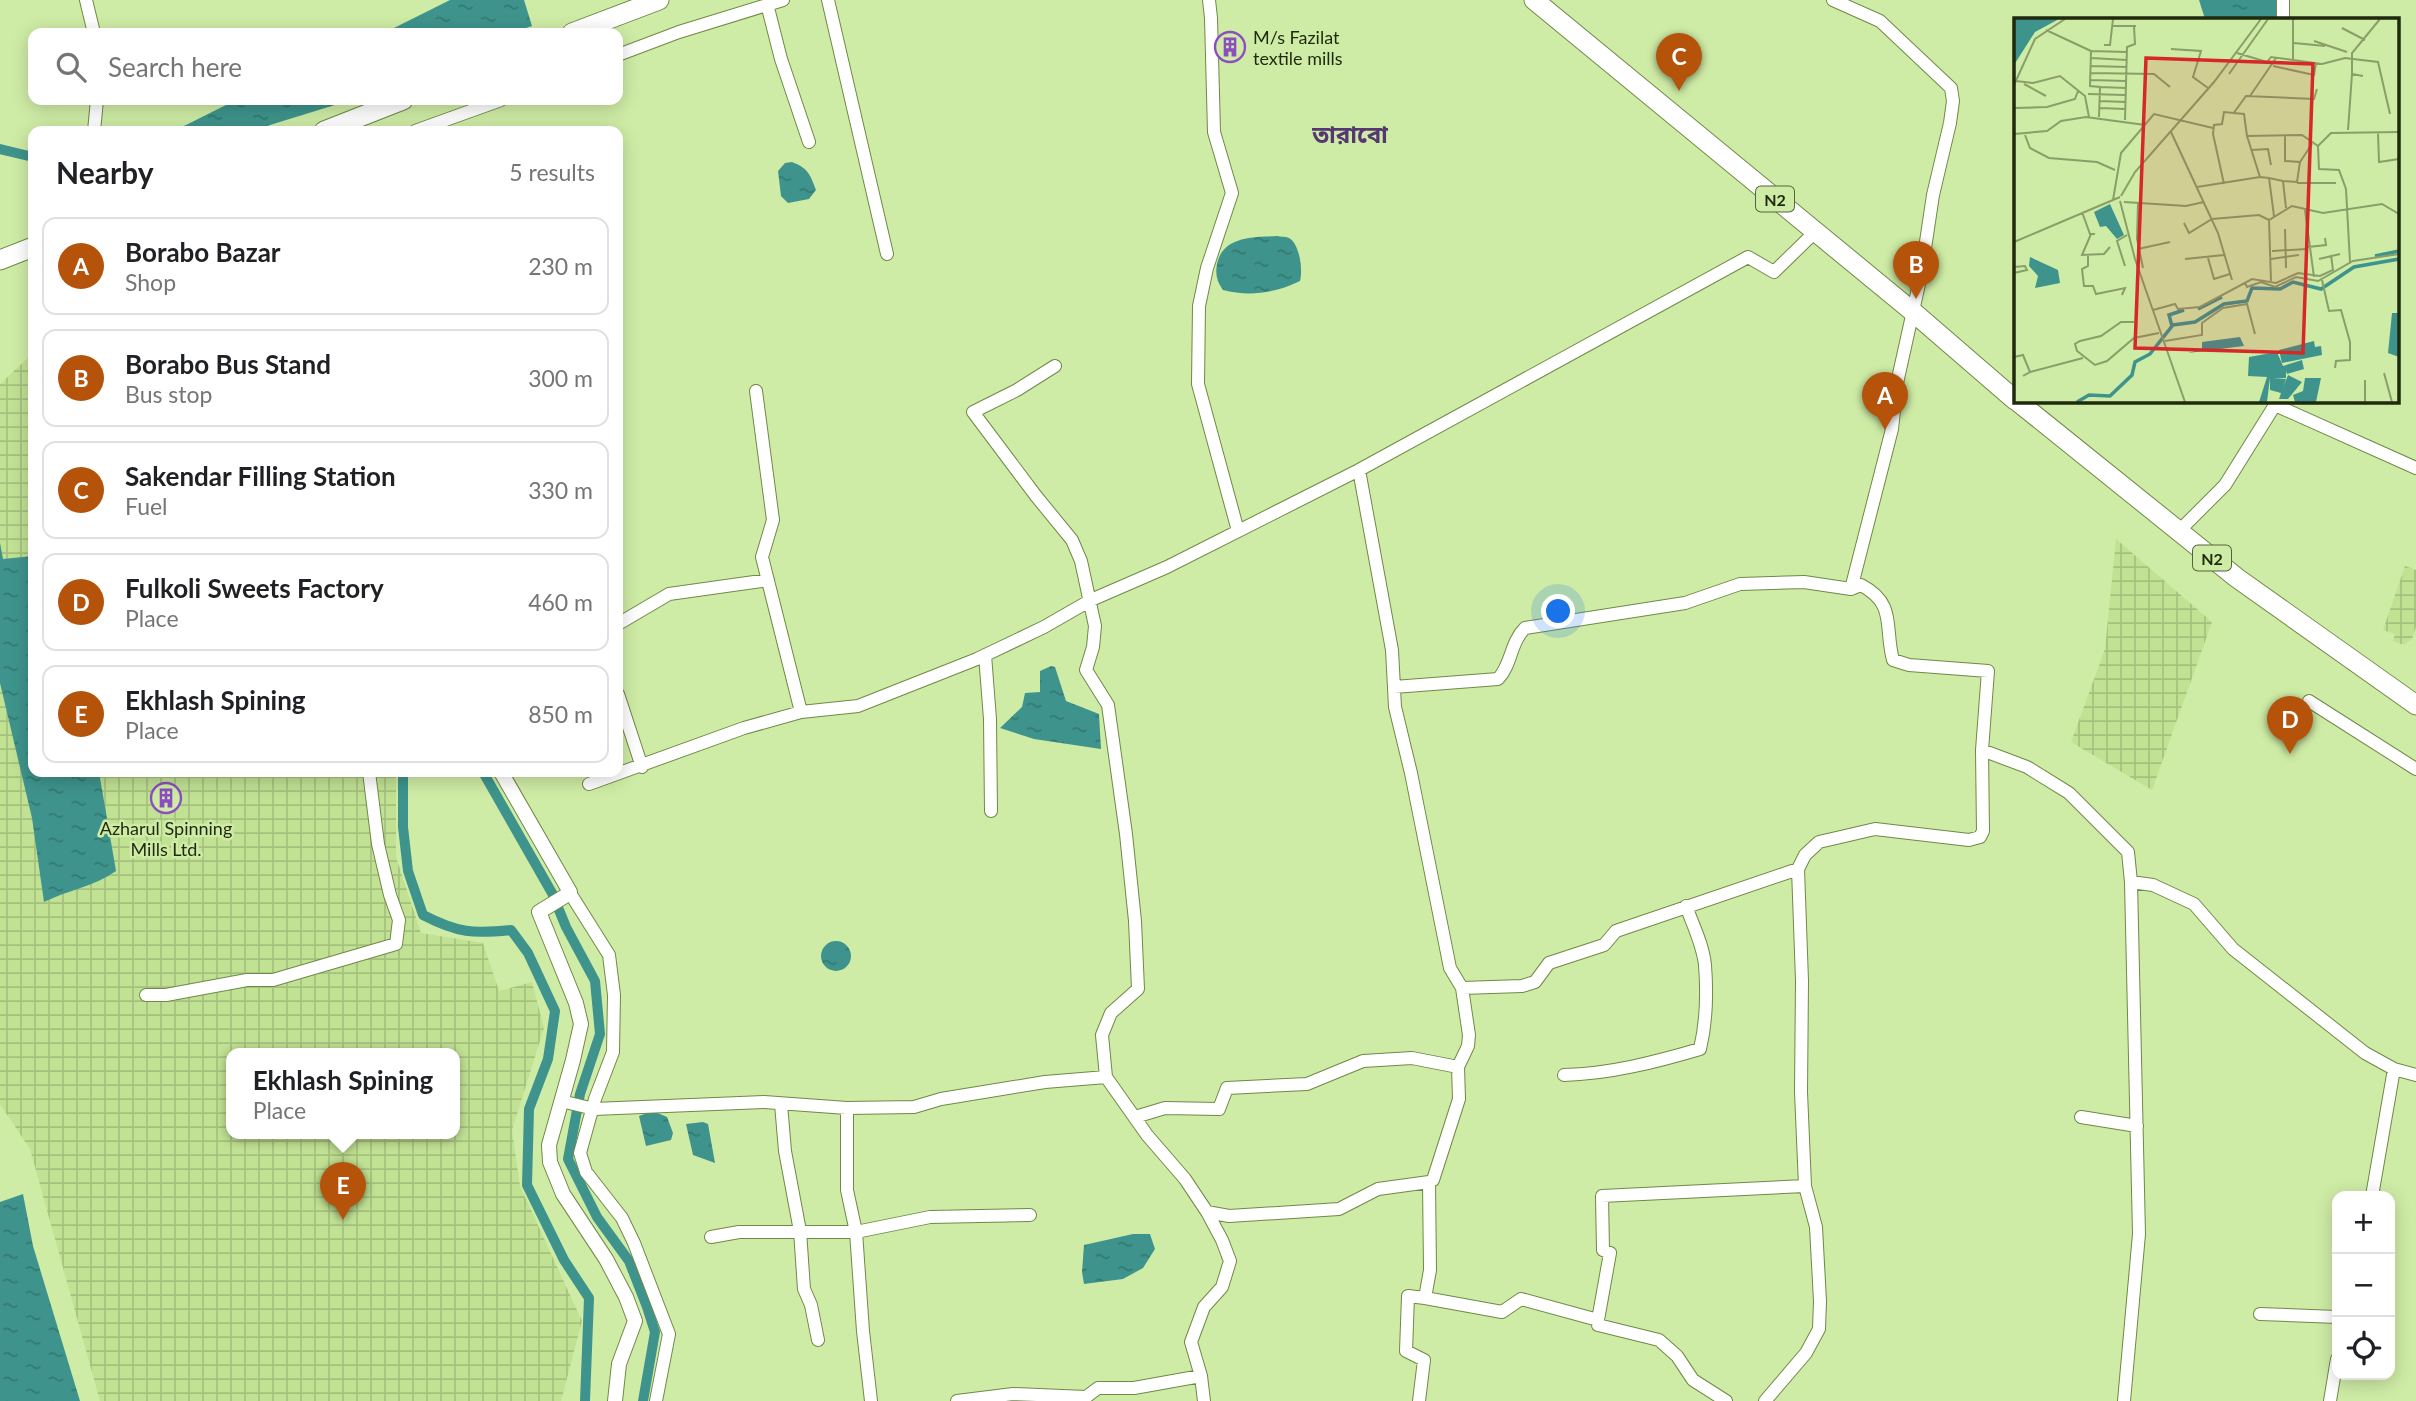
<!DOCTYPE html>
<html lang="en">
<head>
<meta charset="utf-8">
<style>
	:root { --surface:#fff; --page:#f2f2f2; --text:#202124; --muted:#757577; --line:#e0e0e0; --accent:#b45309 }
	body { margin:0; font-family:Lato,"Noto Sans Bengali",sans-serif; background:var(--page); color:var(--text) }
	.controls { position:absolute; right:21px; bottom:21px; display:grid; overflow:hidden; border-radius:14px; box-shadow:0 4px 18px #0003 }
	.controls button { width:63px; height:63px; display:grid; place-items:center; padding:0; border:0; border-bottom:2px solid var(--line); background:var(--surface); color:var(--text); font:35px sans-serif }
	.you { position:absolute; left:1559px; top:612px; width:24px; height:24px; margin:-18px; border:5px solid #fff; border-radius:50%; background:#1a73e8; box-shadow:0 0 0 10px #1a73e833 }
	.badge { display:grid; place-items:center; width:46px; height:46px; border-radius:50%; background:var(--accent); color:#fff; font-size:23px; font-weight:700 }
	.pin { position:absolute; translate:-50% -58px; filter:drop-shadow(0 2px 4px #0008) }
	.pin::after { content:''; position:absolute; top:37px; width:24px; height:21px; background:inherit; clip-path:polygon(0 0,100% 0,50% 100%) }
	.popup { position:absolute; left:226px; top:1048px; width:234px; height:91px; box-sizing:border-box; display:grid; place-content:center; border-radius:14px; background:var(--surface); filter:drop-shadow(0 2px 5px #0005); font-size:23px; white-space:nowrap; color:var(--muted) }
	.popup b { font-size:26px; color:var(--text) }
	.popup::after { content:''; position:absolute; left:50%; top:100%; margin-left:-14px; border:14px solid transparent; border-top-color:var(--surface) }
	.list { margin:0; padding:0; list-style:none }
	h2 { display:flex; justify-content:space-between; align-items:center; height:91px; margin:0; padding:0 28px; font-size:30px }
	h2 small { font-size:23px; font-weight:400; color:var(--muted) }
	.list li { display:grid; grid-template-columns:46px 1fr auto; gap:21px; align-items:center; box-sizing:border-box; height:98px; margin:0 14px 14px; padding:0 14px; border:2px solid var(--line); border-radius:14px }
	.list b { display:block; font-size:26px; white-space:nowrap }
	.list p { margin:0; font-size:23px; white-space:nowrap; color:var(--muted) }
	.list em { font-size:23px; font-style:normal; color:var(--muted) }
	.icon { flex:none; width:38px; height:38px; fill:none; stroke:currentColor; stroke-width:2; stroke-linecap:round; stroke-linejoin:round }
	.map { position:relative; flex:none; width:2416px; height:1401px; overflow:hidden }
	.search { position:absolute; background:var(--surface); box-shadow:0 4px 18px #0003; left:28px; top:28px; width:595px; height:77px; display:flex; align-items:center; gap:18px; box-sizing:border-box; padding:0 24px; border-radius:14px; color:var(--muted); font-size:26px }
	.panel { position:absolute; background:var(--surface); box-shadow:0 4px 18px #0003; left:28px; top:126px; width:595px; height:651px; border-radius:14px }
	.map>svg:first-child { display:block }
	.industrial { fill:url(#industrial-grid); fill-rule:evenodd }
	.water { fill:url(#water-ripples) }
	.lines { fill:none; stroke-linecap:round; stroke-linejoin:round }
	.canal { stroke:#3e948c; stroke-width:10 }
	.minor-casing { stroke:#6f8946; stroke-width:14 }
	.tertiary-casing { stroke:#6f8946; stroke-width:16 }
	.trunk-casing { stroke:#6f8946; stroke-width:21 }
	.minor { stroke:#fff; stroke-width:12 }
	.tertiary { stroke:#fff; stroke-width:14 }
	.trunk { stroke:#fff; stroke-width:19 }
	.labels { text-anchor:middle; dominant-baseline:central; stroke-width:5; stroke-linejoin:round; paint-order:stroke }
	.shield { fill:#cfeca6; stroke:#54643b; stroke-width:2 }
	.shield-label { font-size:16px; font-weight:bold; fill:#1f290d }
	.poi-label { font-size:18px; fill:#1f290d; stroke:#cfeca6; text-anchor:start }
	.district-label { font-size:24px; font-weight:bold; fill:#553771; stroke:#cfeca6 }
	.inset-river { fill:none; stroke:#3e948c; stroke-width:3.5 }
	.inset-road { fill:none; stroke:#899e69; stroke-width:2 }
	.view { fill:#d62828; fill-opacity:0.15; stroke:#d62828; stroke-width:3.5 }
	.inset-edge { fill:none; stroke:#1f290d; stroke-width:3.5 }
</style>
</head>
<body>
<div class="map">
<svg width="2416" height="1401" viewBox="0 0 2416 1401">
	<defs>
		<pattern id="industrial-grid" width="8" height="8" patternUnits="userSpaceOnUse" patternTransform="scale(1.75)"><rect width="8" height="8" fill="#c1e193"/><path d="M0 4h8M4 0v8" fill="none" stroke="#a5c17e"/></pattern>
		<pattern id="water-ripples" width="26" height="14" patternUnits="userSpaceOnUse" patternTransform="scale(1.75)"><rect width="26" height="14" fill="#3e948c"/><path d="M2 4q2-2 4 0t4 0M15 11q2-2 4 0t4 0" fill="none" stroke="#337971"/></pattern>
	</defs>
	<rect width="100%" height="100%" fill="#cfeca6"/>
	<path class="industrial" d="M33,355V772H396V857L421,933L483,943L499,991L532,982L544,1028L512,1130L520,1186L582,1321L561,1401H100L30,1149L0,1104V384L30,356ZM231,1054H455V1134H231Z
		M2116,539L2212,622L2152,790L2071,742L2105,649Z
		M2405,566L2416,570V627L2412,639L2404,645L2393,641L2395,634L2383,630Z"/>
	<path class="water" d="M450,0H524L532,26L511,33H384Z
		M2199,0H2276V19H2205Z
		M236,100H351L270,125L258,131H169L186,125Z
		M792,162C808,168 810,174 816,190L809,199L788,203L781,196L778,171L785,163Z
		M1277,236C1281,237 1285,236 1289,238C1300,244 1303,271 1300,281C1276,293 1249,297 1223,290C1217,282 1215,274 1217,264C1223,236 1253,237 1277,236Z
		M0,543L3,559L33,556V772H99L116,871C93,887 68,890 44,902L32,818L0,683Z
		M1051,666L1055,667L1066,701L1099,714L1101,749L1034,739L1000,728L1022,707L1025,693L1040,692V671Z
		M821 956a15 15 0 1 1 30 0a15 15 0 1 1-30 0Z
		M653,1111L667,1117L673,1133L671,1140L646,1146L639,1116Z
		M703,1122L708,1124L715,1163L693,1155L686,1124Z
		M23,1194L33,1246L80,1401H0V1202Z
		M1133,1234H1150L1155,1249L1143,1268L1123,1279L1084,1284L1082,1272L1084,1245Z"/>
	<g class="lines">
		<path class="canal" d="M0,149L33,157
			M403,772V827L408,871L423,915C458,933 473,934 511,930L528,953L555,1011L548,1059L529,1109L527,1185L564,1260L589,1298L585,1401
			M483,772L552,893L566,927L595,981L600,1034L580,1094L568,1159L597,1217L629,1261L647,1307L655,1332L643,1401"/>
		<g class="minor-casing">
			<path id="minor" d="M86,0L94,33
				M828,0L887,254
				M1209,0L1211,18L1214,132L1232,193L1207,268L1199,306L1198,384L1238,531
				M1833,0L1880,21L1951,88L1953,101L1950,123L1933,195L1921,275L1897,383L1892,429L1851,589
				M2283,0V19
				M767,4L781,59L809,142
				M618,55L679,32L783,0
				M94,131L97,100
				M415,131L501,100
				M1055,366L1017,390L973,412L1036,496L1072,540L1081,561L1095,626L1093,647L1086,670L1108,705L1126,834L1135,921L1138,989L1111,1013L1102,1035L1106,1077L1147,1135L1185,1179L1207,1212L1222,1240L1230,1261L1222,1287L1204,1307L1191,1342L1201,1376L1204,1401
				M756,391L773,520L762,557L801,712
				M1359,470L1392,650L1395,707L1411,773L1450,968L1462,988
				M2178,532L2225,485L2275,405L2416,468
				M618,624L669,594L768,580
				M985,655L990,719L991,811
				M1394,687L1498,679C1512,664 1510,643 1525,628L1685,603L1740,584L1804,582L1851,589L1861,585C1897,604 1884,627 1893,660L1909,665L1988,671L1982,750L1983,831L1980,837L1969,840L1875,829L1819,842L1805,855L1798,869L1802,981L1801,1092L1805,1186L1816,1227L1820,1301L1819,1329L1806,1353L1765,1401
				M618,694L642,767
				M2309,701L2416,769
				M1982,750L2027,767L2069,793L2128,852L2131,882L2139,1234L2124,1401
				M589,784L744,728L801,712L858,706L977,659L1044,627L1091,600L1167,567L1359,470L1748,257L1774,272L1815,232
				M2131,882L2153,885L2194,904L2233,949L2365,1053L2394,1069L2416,1075
				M570,893L609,955L614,995L613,1052L595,1099L580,1153L586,1172L622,1218L634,1243L669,1334L656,1401
				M146,995H166L247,980H273L396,944L399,920L390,895L378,844L369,772
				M1458,1067L1468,1046L1469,1035L1462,988L1522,986L1535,982L1549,963L1604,945L1616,931L1798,869
				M1564,1075C1609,1074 1656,1062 1700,1049C1706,1024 1707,991 1705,965C1703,945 1693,925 1686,906
				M561,1101L594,1109L764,1102L847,1108L914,1107L941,1099L1045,1082L1106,1077
				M781,1104L785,1151L800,1231L804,1289L811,1305L818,1340
				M847,1108V1190L856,1232L863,1331L871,1401
				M1135,1117L1165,1108L1219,1109L1227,1088L1307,1084L1363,1061L1412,1058L1458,1067L1459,1099L1433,1180L1429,1182
				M2081,1117L2137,1126
				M2372,1196L2394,1069
				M1207,1212L1229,1216L1339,1209L1378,1189L1429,1182L1430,1270L1425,1298L1502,1312L1521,1299L1598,1320L1610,1253L1603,1250L1602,1196L1805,1186
				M711,1237L739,1232H856L930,1217L1030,1215
				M2260,1314L2337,1317
				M1598,1320V1325L1659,1340L1677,1356L1693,1380L1726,1401
				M957,1401L1013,1394L1086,1397L1098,1388H1134L1201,1376
				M1419,1401L1424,1360L1406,1351L1408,1296L1425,1298
				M2330,1401L2337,1359"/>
		</g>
		<g class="tertiary-casing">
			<path id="tertiary" d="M501,772L570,892
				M570,893L539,912L576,1003L581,1024L573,1060L549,1145L550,1162L563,1194L606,1259L626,1297L635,1321L619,1364L615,1401"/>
		</g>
		<g class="trunk-casing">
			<path id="trunk" d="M1534,0L1912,311L2015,400
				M572,33L659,0
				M324,131L403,100
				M0,260L33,247
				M2017,401L2237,578L2416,705"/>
		</g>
		<use href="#minor" class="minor"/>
		<use href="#tertiary" class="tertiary"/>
		<use href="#trunk" class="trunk"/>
	</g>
	<defs>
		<g id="building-ring" transform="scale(1.575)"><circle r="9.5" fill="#cfeca6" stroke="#8d4dc2" stroke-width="1.5"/><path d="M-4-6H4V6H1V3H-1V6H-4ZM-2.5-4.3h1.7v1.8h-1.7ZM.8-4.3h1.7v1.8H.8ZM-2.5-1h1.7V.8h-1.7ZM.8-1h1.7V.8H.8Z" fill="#8d4dc2"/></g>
	</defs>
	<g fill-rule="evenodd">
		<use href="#building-ring" x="1230" y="47"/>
		<use href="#building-ring" x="166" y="798"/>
	</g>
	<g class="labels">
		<g class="shield">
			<rect x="1756" y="186.5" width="38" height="25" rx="5"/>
			<rect x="2193" y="545.5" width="38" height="25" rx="5"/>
		</g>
		<g class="shield-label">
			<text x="1775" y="199">N2</text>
			<text x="2212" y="558">N2</text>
		</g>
		<g class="poi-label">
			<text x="1253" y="37">M/s Fazilat<tspan x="1253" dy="21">textile mills</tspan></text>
			<text x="166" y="828" text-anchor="middle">Azharul Spinning<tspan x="166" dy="21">Mills Ltd.</tspan></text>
		</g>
		<g class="district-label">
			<text x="1350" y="133">তারাবো</text>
		</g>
	</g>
	<g transform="translate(2014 18)">
		<rect width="385" height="385" fill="#cfeca6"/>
		<path d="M0,1H45L21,14L0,47ZM96,186L110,217L103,221L92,208L86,209L80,194ZM16,239L44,252L46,265L21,270L24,258L15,248ZM378,295H385V339L374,335ZM226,319L230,328L174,335L188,331V324ZM300,323L301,329L307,328L308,337L268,345L265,332ZM263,334L269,348L288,342L290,351L273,356L272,353V360L259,361H272L269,370L274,357L288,364L274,381H265L267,375L256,372V360L253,384H245L253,359L234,358L235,339ZM291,360H307L302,384H281L279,377L289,373Z" fill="#3e948c"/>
		<path class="inset-river" d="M361,238L385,233M184,291L208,279M158,308L155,297L170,292M63,384L75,377L96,378L118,357L121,344L136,336L159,307L181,304L210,286L233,283L238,270L266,271L279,264L307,271L340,249L385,241"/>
		<path class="inset-road" d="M99,8H122M328,10L351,22M32,12L77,33M300,23L333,34M280,25L311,28M90,27H96L99,1M157,31L187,33L179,59L194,70M223,35L253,44L257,39L308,46L331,40L364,44L376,96M77,40L113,42M279,42V1M77,48L113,49M259,48L300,57L302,45M77,55L140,56L156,69M215,56L254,1M349,58L338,56V35L366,1M77,62L112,63M2,63L19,65L46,58L71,78L75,99M10,66L32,78M0,67L21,21L51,1M86,69L112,70M74,76L111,77M236,78L262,40M86,83L112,84M0,90L33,89L61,81L64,73M86,90L111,91M219,96L232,78L300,81L303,71M85,99L86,69L76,68L77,33L113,34M111,102L113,29L121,26L120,8M334,112L338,56M157,114L204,215L218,262M364,115L365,144L385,141M0,116L33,113L47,103L72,99L131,107M11,117L16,130L35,140L83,144L101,152M233,118L246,159L255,160M271,118V143L286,144L283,164L269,163L272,190M304,128L305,151L325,152L332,171L336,244M237,132L254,131L257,147M286,144L298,126M283,165H322M210,166L199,116L200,107L208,106L210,94L230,96L233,118L288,117L304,128L317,115L385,114M183,169L246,159M107,178L121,154L200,64L247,1M99,182L107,135L140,96L199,110M106,183L121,241L171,384M110,184L172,188L190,184M124,185L123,221L129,250M291,192L300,259M68,194L76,216H81M260,198L255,160L269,163M255,202L257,263M170,205L175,215L198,201L245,197L255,202L278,188L309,195L368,186L385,196M271,211L272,250M77,216L68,237L90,236L96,229M0,224L106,179M294,229L312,227L311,220M124,231L156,224M258,233L293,231M74,238V248L68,251L70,268H79L82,276L111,270L108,277M194,240L200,261L216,256M171,241L210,237M257,241L285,237M305,241L326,236M111,248L103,223L113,217M0,249L11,248L13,252L0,255M308,262L315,293L327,292L336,324V342L322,343L321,350M231,265L233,269L247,264L261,269L282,259L304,263L339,243L385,236M139,292L161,286L164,291L186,289L238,261L262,265L284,255L306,258L319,252L317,237M120,304H107L87,318L66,323L61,326L63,333L81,347L93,343L120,320L145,315M151,323L188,317V305L209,290L233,286L241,316M0,339L9,337L16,354L9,358M16,354L69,340M370,355L378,384M351,384V362"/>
		<path class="view" d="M132,40L299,46L289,335L121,330Z"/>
		<rect width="385" height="385" class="inset-edge"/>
	</g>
</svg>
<div class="controls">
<button>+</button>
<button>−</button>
<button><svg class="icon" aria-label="locate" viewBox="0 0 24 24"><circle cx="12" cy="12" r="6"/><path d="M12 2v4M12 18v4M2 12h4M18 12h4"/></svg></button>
</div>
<div class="you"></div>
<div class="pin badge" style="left:1885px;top:430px">A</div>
<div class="pin badge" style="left:1916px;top:299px">B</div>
<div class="pin badge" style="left:1679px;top:91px">C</div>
<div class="pin badge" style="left:2290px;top:754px">D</div>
<div class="pin badge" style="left:343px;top:1220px">E</div>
<div class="popup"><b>Ekhlash Spining</b>Place</div>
<div class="search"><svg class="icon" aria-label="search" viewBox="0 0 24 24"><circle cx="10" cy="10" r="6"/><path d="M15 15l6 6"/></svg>Search here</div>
<section class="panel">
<h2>Nearby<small>5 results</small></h2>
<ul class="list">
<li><span class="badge">A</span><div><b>Borabo Bazar</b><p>Shop</p></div><em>230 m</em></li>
<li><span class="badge">B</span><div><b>Borabo Bus Stand</b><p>Bus stop</p></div><em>300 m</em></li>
<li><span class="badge">C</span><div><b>Sakendar Filling Station</b><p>Fuel</p></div><em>330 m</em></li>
<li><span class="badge">D</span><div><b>Fulkoli Sweets Factory</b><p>Place</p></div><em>460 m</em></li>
<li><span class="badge">E</span><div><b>Ekhlash Spining</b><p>Place</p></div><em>850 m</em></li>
</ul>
</section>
</div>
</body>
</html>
